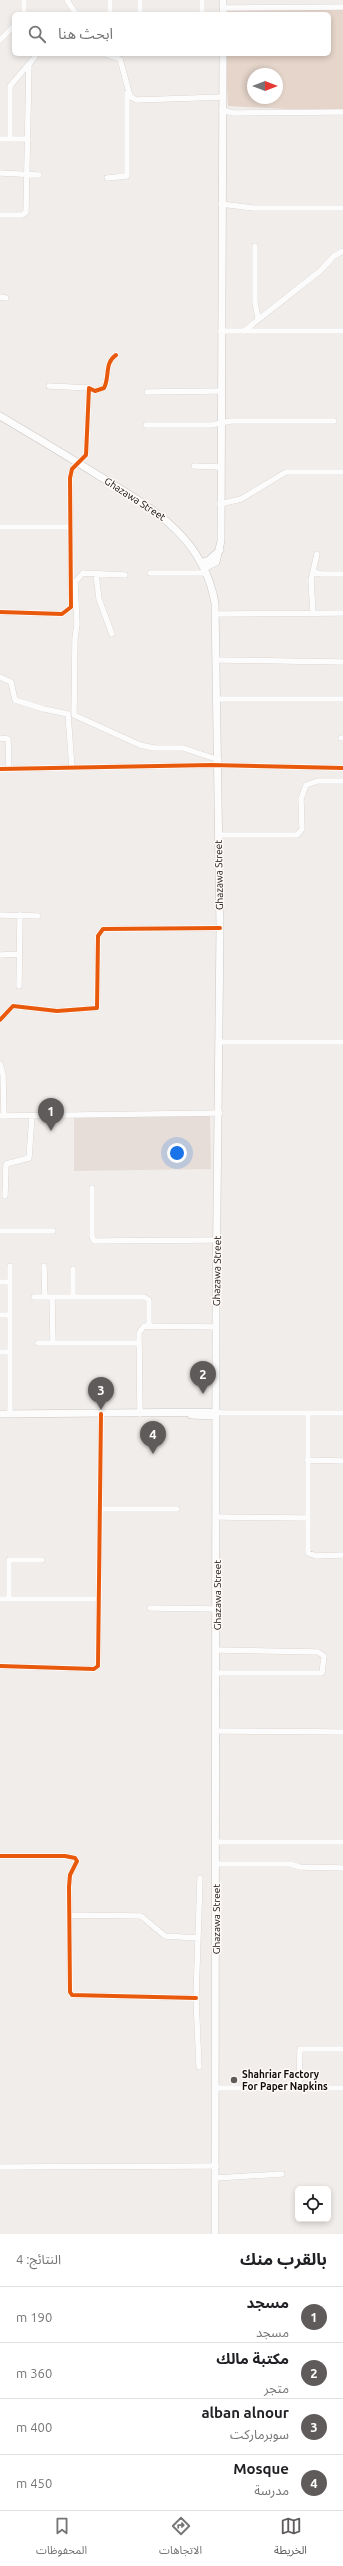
<!DOCTYPE html>
<html lang="ar">
<head>
<meta charset="utf-8">
<style>
	:root { --surface:#fff; --page:#f6f6f6; --text:#202124; --muted:#757577; --line:#e0e0e0; --accent:#5f5b5a }
	body { margin:0; font-family:Ubuntu,"Noto Sans Arabic",sans-serif; background:var(--page); color:var(--text); direction:rtl }
	.controls { position:absolute; right:12px; bottom:12px; display:grid; overflow:hidden; border-radius:6px; box-shadow:0 2px 6px #0003 }
	.controls button { width:36px; height:36px; display:grid; place-items:center; padding:0; border:0; border-bottom:1px solid var(--line); background:var(--surface); color:var(--text); font:20px sans-serif }
	.compass { position:absolute; left:247px; top:68px; width:36px; height:36px; border-radius:50%; background:var(--surface); box-shadow:0 2px 6px #0003; rotate:90deg }
	.you { position:absolute; left:177px; top:1153px; width:14px; height:14px; margin:-10px; border:3px solid #fff; border-radius:50%; background:#1a73e8; box-shadow:0 0 0 6px #1a73e833 }
	.badge { display:grid; place-items:center; width:26px; height:26px; border-radius:50%; background:var(--accent); color:#fff; font-size:13px; font-weight:700 }
	.pin { position:absolute; translate:-50% -33px; filter:drop-shadow(0 1px 2px #0008) }
	.pin::after { content:''; position:absolute; top:21px; width:14px; height:12px; background:inherit; clip-path:polygon(0 0,100% 0,50% 100%) }
	.list { margin:0; padding:0; list-style:none }
	h2 { display:flex; justify-content:space-between; align-items:center; height:52px; margin:0; padding:0 16px; font-size:17px }
	h2 small { font-size:13px; font-weight:400; color:var(--muted) }
	.list li { display:grid; grid-template-columns:26px 1fr auto; gap:12px; align-items:center; box-sizing:border-box; height:56px; padding:0 16px; border-top:1px solid var(--line) }
	.list b { display:block; font-size:15px; white-space:nowrap }
	.list p { margin:0; font-size:13px; white-space:nowrap; color:var(--muted) }
	.list em { font-size:13px; font-style:normal; color:var(--muted) }
	.icon { flex:none; width:22px; height:22px; fill:none; stroke:currentColor; stroke-width:2; stroke-linecap:round; stroke-linejoin:round }
	.map { position:relative; flex:none; width:343px; height:2234px; overflow:hidden; direction:ltr }
	.search { position:absolute; background:var(--surface); box-shadow:0 2px 6px #0003; left:12px; right:12px; top:12px; height:44px; display:flex; align-items:center; gap:10px; box-sizing:border-box; padding:0 14px; border-radius:6px; color:var(--muted); font-size:15px }
	.sheet { height:276px; background:var(--surface) }
	nav { display:flex; justify-content:space-around; align-items:center; box-sizing:border-box; height:56px; border-top:1px solid var(--line); background:var(--surface); font-size:11px; color:var(--muted) }
	nav a { display:grid; justify-items:center; gap:2px }
	nav .on { color:var(--accent) }
	.map>svg:first-child { display:block }
	.built { fill:#e7ddd8 }
	.green { fill:#e5d5ca; fill-rule:evenodd }
	.lines { fill:none; stroke-linecap:round; stroke-linejoin:round }
	.minor-casing { stroke:#cbc8c5; stroke-width:6 }
	.major-casing { stroke:#cbc8c5; stroke-width:8 }
	.minor { stroke:#fdfcfc; stroke-width:5.5 }
	.major { stroke:#fdfcfc; stroke-width:7 }
	.cycleway-casing { stroke:#fffaf7; stroke-width:6 }
	.cycleway { stroke:#e8590c; stroke-width:4 }
	.poi-dot { fill:#5f5b5a; stroke:#fffaf7; stroke-width:1.5 }
	.labels { text-anchor:middle; dominant-baseline:central; stroke-width:3; stroke-linejoin:round; paint-order:stroke }
	.street-label { font-size:10px; fill:#100d0c; stroke:#fffaf7 }
	.poi-label { font-size:10px; font-weight:bold; fill:#100d0c; stroke:#fffaf7; text-anchor:start }
</style>
</head>
<body>
<div class="map">
<svg width="343" height="2234" viewBox="0 0 343 2234">
	<rect width="100%" height="100%" fill="#f1edea"/>
	<path class="built" d="M210,1116L211,1169L74,1171V1117Z"/>
	<path class="green" d="M343,7V112L228,106L225,54H329V14H223V8ZM253,74H277V98H253Z"/>
	<g class="lines">
		<g class="minor-casing">
			<path id="minor" d="M67,0L76,14
				M140,0V14
				M223,8L343,7
				M24,14V0
				M110,14V0
				M202,14V0
				M0,40L14,26
				M105,54L120,59L130,96L136,100L223,97
				M222,110L233,113L343,112
				M0,139H28
				M10,139V86L35,57
				M0,173L39,175
				M107,178L127,176V93
				M221,204L253,208H343
				M0,215H22L26,212L29,64
				M255,246V302L258,318
				M0,297L6,298
				M221,331H343
				M244,331L320,271L334,256L343,251
				M49,386L89,388
				M147,392L220,391
				M146,425H211L231,421H334
				M194,466L220,467
				M220,504L241,499L286,472H343
				M0,527H70
				M313,572L321,574H343
				M150,573H206
				M96,574L99,599L112,634
				M125,575L83,573L75,582L77,624L75,638L74,715L140,745L154,748H183L219,760
				M0,612L62,614L71,607L70,478L72,469L86,455L89,388L95,391L104,388C110,377 104,363 116,355
				M313,613L311,580L317,554
				M216,614L343,613
				M217,660L343,662
				M0,677L11,682L15,700L44,709L68,714L72,768
				M217,699H343
				M0,738L8,739L9,769
				M341,738H343
				M0,769L211,765L343,768
				M218,835H297L302,829L301,799L306,785L318,781H343
				M0,915L38,916
				M0,955L19,954
				M19,986L20,915
				M0,1020L13,1006L57,1011L97,1008L98,936L103,929L220,928
				M219,1042H343
				M0,1064L3,1074L4,1116
				M0,1116L220,1113
				M92,1188V1236L94,1241L217,1240
				M5,1196L6,1164L29,1158L32,1116
				M0,1231H53
				M10,1266V1414
				M44,1266L45,1297
				M73,1269V1297
				M0,1282H10
				M34,1297H144L149,1300V1326
				M52,1297L53,1343
				M0,1315H9
				M38,1343H139
				M0,1352H9
				M216,1412L222,1413H343
				M308,1413V1553L316,1556L343,1555
				M140,1414L139,1333L144,1326L216,1327
				M307,1460L343,1461
				M101,1509H177
				M217,1517L308,1518
				M0,1599H100
				M9,1599V1560H42
				M150,1608L217,1609
				M217,1650L318,1652L324,1656L322,1673H218
				M0,1666L94,1669L98,1666L101,1414
				M216,1731L343,1732
				M215,1842H343
				M0,1856H65L75,1858L77,1861L70,1875L69,1887L70,1992L72,1995L196,1998
				M216,1864H290L300,1867L343,1868
				M69,1915L141,1916L165,1936L198,1938
				M199,2067L196,1998L200,1878
				M215,2088H343
				M299,2088L300,2049H343
				M0,2167L216,2166
				M216,2178L282,2174"/>
		</g>
		<g class="major-casing">
			<path id="major" d="M223,0V14
				M0,416C32,435 64,454 96,474C150,507 203,535 215,603L220,928L216,1299L215,2234
				M201,563L209,560L220,550
				M204,568L216,562L221,541L223,54
				M0,1414L216,1412
				M191,1415L216,1416"/>
		</g>
		<use href="#minor" class="minor"/>
		<use href="#major" class="major"/>
		<g class="cycleway-casing">
			<path id="cycleway" d="M0,612L62,614L71,607L70,478L72,469L86,455L89,388L95,391L104,388C110,377 104,363 116,355
				M0,769L211,765L343,768
				M0,1020L13,1006L57,1011L97,1008L98,936L103,929L220,928
				M0,1666L94,1669L98,1666L101,1414
				M0,1856H65L75,1858L77,1861L70,1875L69,1887L70,1992L72,1995L196,1998"/>
		</g>
		<use href="#cycleway" class="cycleway"/>
	</g>
	<circle class="poi-dot" cx="234" cy="2080" r="4"/>
	<g class="labels">
		<g class="street-label">
			<text transform="translate(135 499) rotate(33)">Ghazawa Street</text>
			<text transform="translate(219 875) rotate(-91)">Ghazawa Street</text>
			<text transform="translate(217 1271) rotate(-89)">Ghazawa Street</text>
			<text transform="translate(217 1595) rotate(-90)">Ghazawa Street</text>
			<text transform="translate(216 1919) rotate(-90)">Ghazawa Street</text>
		</g>
		<g class="poi-label">
			<text x="242" y="2074">Shahriar Factory<tspan x="242" dy="12">For Paper Napkins</tspan></text>
		</g>
	</g>
</svg>
<div class="controls">
<button><svg class="icon" aria-label="locate" viewBox="0 0 24 24"><circle cx="12" cy="12" r="6"/><path d="M12 2v4M12 18v4M2 12h4M18 12h4"/></svg></button>
</div>
<svg class="compass" viewBox="-18 -18 36 36"><path d="M0-13l5 13h-10z" fill="#e53935"/><path d="M0 13l5-13h-10z" fill="#757577"/></svg>
<div class="you"></div>
<div class="pin badge" style="left:51px;top:1131px">1</div>
<div class="pin badge" style="left:203px;top:1394px">2</div>
<div class="pin badge" style="left:101px;top:1410px">3</div>
<div class="pin badge" style="left:153px;top:1454px">4</div>
<div class="search"><svg class="icon" aria-label="search" viewBox="0 0 24 24"><circle cx="10" cy="10" r="6"/><path d="M15 15l6 6"/></svg>ابحث هنا</div>
</div>
<section class="sheet">
<h2>بالقرب منك<small>النتائج: 4</small></h2>
<ul class="list">
<li><span class="badge">1</span><div><b>مسجد</b><p>مسجد</p></div><em>190 m</em></li>
<li><span class="badge">2</span><div><b>مكتبة مالك</b><p>متجر</p></div><em>360 m</em></li>
<li><span class="badge">3</span><div><b>alban alnour</b><p>سوبرماركت</p></div><em>400 m</em></li>
<li><span class="badge">4</span><div><b>Mosque</b><p>مدرسة</p></div><em>450 m</em></li>
</ul>
</section>
<nav>
<a class="on"><svg class="icon" aria-label="map" viewBox="0 0 24 24"><path d="M3 6l6-2 6 2 6-2v14l-6 2-6-2-6 2zM9 4v14M15 6v14"/></svg>الخريطة</a>
<a><svg class="icon" aria-label="directions" viewBox="0 0 24 24"><path d="M12 3l9 9-9 9-9-9zM9 14v-3h6M13 9l2 2-2 2"/></svg>الاتجاهات</a>
<a><svg class="icon" aria-label="saved" viewBox="0 0 24 24"><path d="M7 4h10v16l-5-4-5 4z"/></svg>المحفوظات</a>
</nav>
</body>
</html>
